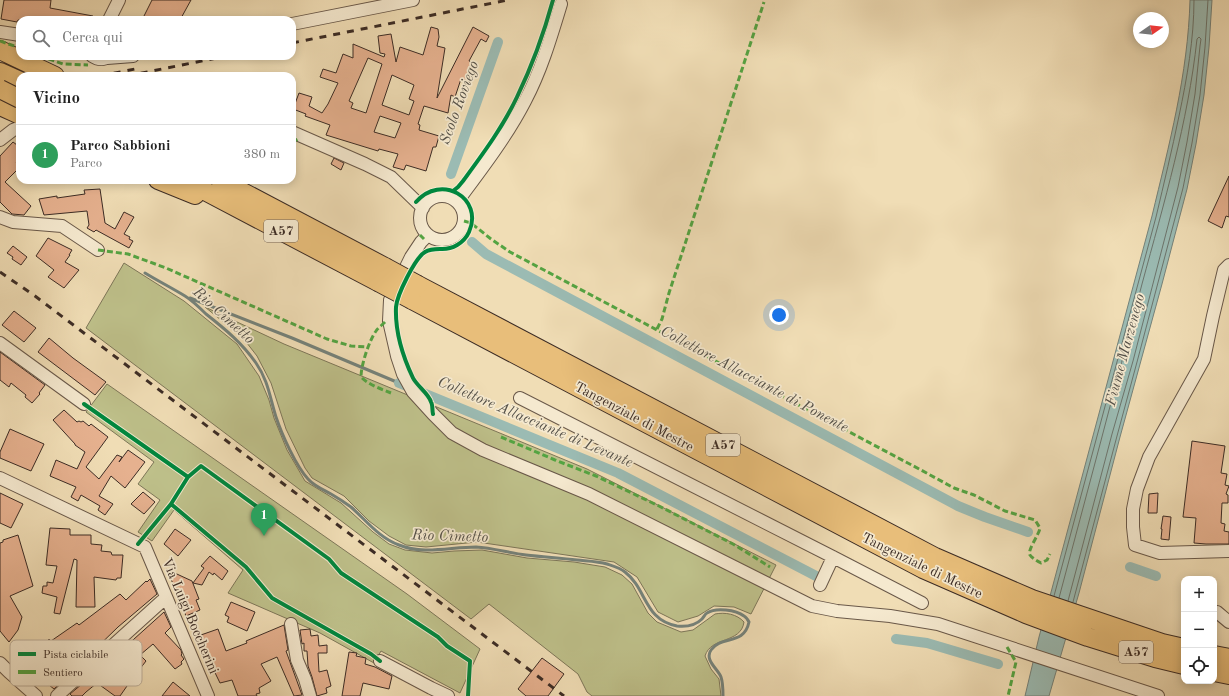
<!DOCTYPE html>
<html lang="it">
<head>
<meta charset="utf-8">
<style>
	:root { --surface:#fff; --page:#f6f6f6; --text:#222; --muted:#767676; --line:#e0e0e0; --accent:#0f766e }
	body { margin:0; font-family:"Old Standard TT",serif; background:var(--page); color:var(--text) }
	.controls { position:absolute; right:12px; bottom:12px; display:grid; overflow:hidden; border-radius:8px; box-shadow:0 2px 10px #0003 }
	.controls button { width:36px; height:36px; display:grid; place-items:center; padding:0; border:0; border-bottom:1px solid var(--line); background:var(--surface); color:var(--text); font:20px sans-serif }
	.compass { position:absolute; left:1133px; top:12px; width:36px; height:36px; border-radius:50%; background:var(--surface); box-shadow:0 2px 10px #0003; rotate:76deg }
	.you { position:absolute; left:779px; top:315px; width:14px; height:14px; margin:-10px; border:3px solid #fff; border-radius:50%; background:#1a73e8; box-shadow:0 0 0 6px #1a73e833 }
	.badge { display:grid; place-items:center; width:26px; height:26px; border-radius:50%; background:var(--accent); color:#fff; font-size:13px; font-weight:700 }
	.pin { position:absolute; translate:-50% -33px; filter:drop-shadow(0 1px 2px #0008) }
	.pin::after { content:''; position:absolute; top:21px; width:14px; height:12px; background:inherit; clip-path:polygon(0 0,100% 0,50% 100%) }
	.list { margin:0; padding:0; list-style:none }
	h2 { display:flex; justify-content:space-between; align-items:center; height:52px; margin:0; padding:0 16px; font-size:17px }
	h2 small { font-size:13px; font-weight:400; color:var(--muted) }
	.list li { display:grid; grid-template-columns:26px 1fr auto; gap:12px; align-items:center; box-sizing:border-box; height:60px; padding:0 16px; border-top:1px solid var(--line) }
	.list b { display:block; font-size:15px; white-space:nowrap }
	.list p { margin:0; font-size:13px; white-space:nowrap; color:var(--muted) }
	.list em { font-size:13px; font-style:normal; color:var(--muted) }
	.icon { flex:none; width:22px; height:22px; fill:none; stroke:currentColor; stroke-width:2; stroke-linecap:round; stroke-linejoin:round }
	.map { position:relative; flex:none; width:1229px; height:696px; overflow:hidden }
	.search { position:absolute; background:var(--surface); box-shadow:0 2px 10px #0003; left:16px; top:16px; width:280px; height:44px; display:flex; align-items:center; gap:10px; box-sizing:border-box; padding:0 14px; border-radius:12px; color:var(--muted); font-size:15px }
	.panel { position:absolute; background:var(--surface); box-shadow:0 2px 10px #0003; left:16px; top:72px; width:280px; height:112px; border-radius:12px }
	.map>svg:first-child { display:block }
	.green { fill:#bec08a; stroke:#7d7658 }
	.water { fill:#9bbbb3; stroke:#75827a }
	.lines { fill:none; stroke-linecap:round; stroke-linejoin:round }
	.shore { stroke:#6c746c; stroke-width:1 }
	.stream { stroke:#75827a; stroke-width:3 }
	.canal { stroke:#9bbbb3; stroke-width:10 }
	.building { fill:#e6b18f; stroke:#3c2c25; fill-rule:evenodd }
	.minor-casing { stroke:#695849; stroke-width:14 }
	.highway-casing { stroke:#3c2c25; stroke-width:20 }
	.minor { stroke:#f5e9cf; stroke-width:12 }
	.highway { stroke:#e8be7a; stroke-width:18 }
	.rail { stroke:#3c2c25; stroke-width:3; stroke-dasharray:7 7; stroke-linecap:butt }
	.highway-bridge-casing { stroke:#3c2c25; stroke-width:20; stroke-linecap:butt }
	.highway-bridge { stroke:#e8be7a; stroke-width:18 }
	.quiet { stroke:#54a442; stroke-width:3; stroke-dasharray:6 3; stroke-linecap:butt }
	.cycleway-casing { stroke:#f5e9cf; stroke-width:6 }
	.cycleway { stroke:#00873e; stroke-width:4 }
	.labels { text-anchor:middle; dominant-baseline:central; stroke-width:3.5; stroke-linejoin:round; paint-order:stroke }
	.shield { fill:#f5e9cf; stroke:#746558; stroke-width:1 }
	.shield-label { font-size:13px; font-weight:bold; fill:#3c2c25 }
	.street-label { font-size:14px; fill:#3c2c25; stroke:#f5e9cf }
	.water-label { font-size:15px; font-style:italic; fill:#545048; stroke:#f5e9cf }
	.key { fill:#f5e9cf; stroke:#beb09c; stroke-width:1 }
	.key-label { font-size:11px; fill:#3c2c25 }
</style>
</head>
<body>
<div class="map">
<svg width="1229" height="696" viewBox="0 0 1229 696">
	<rect width="100%" height="100%" fill="#f0ddb5"/>
	<filter id="stains"><feTurbulence type="fractalNoise" baseFrequency=".005" numOctaves="4"/><feColorMatrix values="0 0 0 0 .2 0 0 0 0 .09 0 0 0 0 .02 0 0 0 .5 -.17"/></filter>
	<radialGradient id="worn" r=".72"><stop offset=".6" stop-color="#630" stop-opacity="0"/><stop offset="1" stop-color="#630" stop-opacity=".3"/></radialGradient>
	<path class="green" d="M124,263L184,301L237,344L259,376L269,400L274,418L287,450L305,481L341,503L373,532L389,544L405,550L432,553L454,551L482,550L527,558L574,562L605,567L622,575L632,584L648,613L657,622L681,632L693,630L715,614C725,612 737,614 744,622C741,644 711,636 705,656L711,669L719,679L721,696H592L587,692L578,674L489,604L471,619L86,328Z
		M205,307L284,344L587,469L776,565L751,614L734,607L714,606L698,616L678,622L658,612L637,577L614,562L477,542L426,547L406,545L389,536L369,521L344,496L312,478L305,468L286,429L271,383L257,356L243,338Z
		M107,384L407,594L480,649L460,693L381,651L374,663L320,633L228,593L243,570L174,510L152,541L138,532L160,500L138,484L154,462L86,412Z"/>
	<path class="water" d="M1190,0H1212L1209,47L1204,95L1196,144L1187,189L1162,284L1120,437L1079,593L1049,696H1025L1039,637L1152,216C1169,145 1188,74 1190,0Z"/>
	<g class="lines">
		<path class="shore" d="M1054,596L1156,217C1164,183 1172,150 1179,116C1187,78 1194,39 1194,0
			M1059,598C1087,493 1115,389 1142,284C1164,203 1188,122 1197,39L1199,37L1201,39L1200,46L1195,94L1187,142L1178,187L1133,361L1112,434L1068,601
			M1073,602L1117,436L1137,362L1183,188L1192,143L1200,95L1205,47L1208,0"/>
		<path class="stream" d="M145,273C158,281 172,288 185,296C193,301 200,308 206,314C225,329 242,343 256,363C268,380 270,398 276,417C282,435 296,466 308,479C314,486 324,490 331,494C338,498 344,502 351,507C366,520 379,538 399,545C424,555 450,547 476,547C493,548 509,553 526,555C543,557 560,558 577,560C587,561 598,561 607,564C613,566 620,568 625,572C647,589 644,620 677,626C687,627 695,626 702,619C704,617 705,614 707,613C716,607 736,610 744,616C746,617 748,620 749,622C744,646 721,635 711,650C704,660 718,669 721,677C723,683 723,690 723,696
			M190,298L292,338L399,383"/>
		<path class="canal" d="M451,174L498,42
			M472,242L486,254L958,506L985,517L1028,532
			M399,383L618,473L818,577
			M1130,567L1156,576
			M896,639L927,643L998,664"/>
	</g>
	<path class="building" d="M4,0H51L50,8L93,16V20H18L17,22L1,19Z
		M152,0H191L180,20H142Z
		M431,27L438,29L439,37L437,46L445,48L437,98L473,27L489,36L486,42L481,39L469,61L476,64L472,74L473,75L470,82L461,79L455,97L451,95L448,113L424,106L418,124L420,125L419,130L439,136L436,147H433L426,171L406,165L404,170L393,167L398,154L379,149L378,151L326,135L330,125L305,116L306,114L293,109L299,93L312,97L309,106L322,113L328,104L338,83L320,77L323,69L336,73L343,54L353,58V44L384,57L385,54L380,53L378,36L391,34L396,62L400,47L423,55ZM368,58L382,64L366,113L351,108L353,103L349,101ZM392,75L414,85L409,99L414,101L409,115L382,105ZM380,116L401,123L395,138L374,132Z
		M13,142L17,145L19,159L16,162L20,167L5,182L31,206L24,215L12,214L0,202V156Z
		M334,158L344,163L341,170L331,164Z
		M1229,176V217L1226,216L1222,228L1208,221Z
		M100,189L105,223L115,229L124,212L134,217L124,234L130,237L129,239L133,241L129,248L96,230L94,232L87,228L89,225L87,211L44,215L39,199L57,196V198L85,194L84,190Z
		M48,238L72,250L69,255H70L65,262L79,270L64,288L48,277L54,270L36,256Z
		M13,246L27,257L21,265L12,259L13,257L7,253Z
		M14,311L36,328L24,342L2,325Z
		M49,338L73,358L106,382L95,395L38,352Z
		M0,352L45,385L39,393L40,394L32,403L25,397L26,395L11,383L9,387L0,380Z
		M64,410L77,422L79,421L81,422L83,421L89,426L91,424L108,437L86,467L99,479L117,455L122,457L119,462L128,450L145,462L125,488L111,476L99,496L113,504L105,515L98,510L100,506L81,495L78,501L71,497L76,487L50,476L56,460L77,469L85,452L75,445V444L53,420Z
		M10,429L44,444L31,471L0,458V452Z
		M1192,441L1225,446L1221,473L1227,474L1225,485L1229,486L1226,494L1228,495V503H1222L1221,523L1225,524L1224,531L1229,532V544H1206L1194,543L1196,518L1183,517Z
		M143,492L155,502L144,514L131,504Z
		M0,493L23,504L11,528L0,523Z
		M1158,493L1157,513H1148L1149,494Z
		M1163,516L1171,517L1169,540L1161,539L1162,529H1161Z
		M50,528L70,529V535H91V544L102,545L101,551L111,552L112,555H123L121,578H117L116,580L94,577L95,607H76L77,560L74,559L60,614L54,613L57,597L42,593L43,586H47V582L53,583L57,566L46,565Z
		M175,529L191,540L178,556L164,544Z
		M18,535L33,586L10,596L22,617L18,630L9,642L0,631V543L3,542V540Z
		M210,556L228,571L222,580L214,573L213,575L209,572L202,585L193,583L204,568L201,566Z
		M166,569L192,581L199,599L196,600L200,610L186,616L178,596H179Z
		M150,579L157,594L118,627L54,689L23,664L34,651L36,653L43,644H45L49,639L51,641L77,623L79,625L120,594L126,600L146,581L147,582Z
		M231,602L255,612L247,631L227,622L229,617L225,615Z
		M164,612L171,627L165,633L181,650L182,654L181,655L184,659L181,662L182,664L175,669L153,644L140,655L146,661L136,674L126,667L115,677L127,686L120,696H115L97,683L86,692L82,696H72L70,694L82,684L83,685Z
		M284,625L288,650L286,651L302,695L294,696L277,657L261,664L271,681L259,688L260,693L256,694L257,696H238L232,680L220,683L205,652H204L198,636L218,629L226,651L247,643L246,641Z
		M310,629L311,636L318,635L319,646L327,645V653H318L319,672L327,670L331,686L326,688L327,693L317,696L312,677L308,666L307,651H304V643L302,644L300,630Z
		M349,652L357,653L356,656L366,658L365,664L375,667L392,676L389,689L363,683L360,696H342Z
		M542,658L564,674L548,696H526L518,689Z
		M173,682L190,696H162Z"/>
	<g class="lines">
		<g class="minor-casing">
			<path id="minor" d="M109,20L119,0
				M292,24L413,0
				M0,32L20,35
				M92,56C98,60 104,60 109,56
				M107,58L133,56
				M292,132L365,164L391,177L423,208
				M0,140L13,130L20,127
				M420 218a22 22 0 1 1 44 0a22 22 0 1 1-44 0Z
				M457,202C481,170 507,136 525,101C541,71 551,37 561,4
				M0,217L13,222L62,226L98,250
				M428,235L421,242L411,257L390,300L389,321L397,356L403,374L413,392L433,414L452,433L483,450L589,494L812,606L837,611L890,616L938,624L1158,696
				M1229,265L1224,270L1213,316L1204,359L1149,457L1137,489L1133,509V527L1135,545L1160,553L1229,551
				M0,343L84,404
				M520,398L833,557L922,603
				M0,478L145,547L208,696
				M820,585L833,557
				M1217,612L1229,622
				M291,624L297,660L305,679L310,696
				M380,661L431,688L448,696
				M0,663L9,672L36,696
				M57,696L162,601"/>
		</g>
		<g class="highway-casing">
			<path id="highway" d="M0,50L55,76
				M0,72L20,81
				M0,106L20,115
				M158,180L195,195
				M184,180L378,282
				M220,180L385,267
				M418,285L935,557L1032,599L1162,643L1184,648
				M412,300L923,569L1026,614L1088,637L1155,658L1184,665
				M1214,655L1229,658
				M1214,672L1229,675"/>
		</g>
		<use href="#minor" class="minor"/>
		<use href="#highway" class="highway"/>
		<path class="rail" d="M292,43L508,0
			M100,76L135,69
			M127,76L227,56
			M0,96L20,92
			M0,272L35,296L564,696"/>
		<g class="highway-bridge-casing">
			<path id="highway-bridge" d="M0,89L20,99
				M385,267L418,285
				M378,282L412,300"/>
		</g>
		<use href="#highway-bridge" class="highway-bridge"/>
		<path class="quiet" d="M0,41L20,48
			M40,56L63,64L88,65
			M20,119V120
			M292,142L298,139
			M464,221L471,223L491,239L510,252L921,470L954,488L974,495L1005,511L1035,520L1040,528C1039,535 1027,550 1030,555C1032,558 1037,561 1041,563L1047,560L1050,554
			M420,235L424,239
			M98,250L128,254L166,268L327,339L351,346L368,347
			M385,322C382,325 378,328 376,331C369,341 361,365 361,377C369,385 381,389 391,393
			M657,329L662,319L669,293L764,2
			M501,437L555,460L596,476L659,506L733,544L770,567
			M1007,647L1016,662L1008,696"/>
		<g class="cycleway-casing">
			<path id="cycleway" d="M453,191L458,187L463,181C482,155 503,127 517,97C532,66 544,33 553,0
				M416,202C441,173 484,198 469,232C464,243 452,250 440,249C434,249 430,249 425,252C415,258 397,295 396,307C395,331 403,357 413,378C417,386 429,394 431,402C433,405 432,411 433,414
				M84,404L188,477L201,466L329,559L341,573L438,637L447,646L470,661L468,696
				M188,477L171,504L246,567L272,598L371,654L380,661
				M138,544L171,504"/>
		</g>
		<use href="#cycleway" class="cycleway"/>
	</g>
	<g class="labels">
		<g class="shield">
			<rect x="264" y="220" width="34" height="22" rx="3"/>
			<rect x="706" y="434" width="34" height="22" rx="3"/>
			<rect x="1119" y="641" width="34" height="22" rx="3"/>
		</g>
		<g class="shield-label">
			<text x="281" y="231">A57</text>
			<text x="723" y="445">A57</text>
			<text x="1136" y="652">A57</text>
		</g>
		<g class="street-label">
			<text transform="translate(634 417) rotate(28)">Tangenziale di Mestre</text>
			<text transform="translate(922 566) rotate(26)">Tangenziale di Mestre</text>
			<text transform="translate(190 616) rotate(67)">Via Luigi Boccherini</text>
		</g>
		<g class="water-label">
			<text transform="translate(460 103) rotate(-70)">Scolo Roviego</text>
			<text transform="translate(223 316) rotate(42)">Rio Cimetto</text>
			<text transform="translate(1126 350) rotate(-75)">Fiume Marzenego</text>
			<text transform="translate(754 380) rotate(28)">Collettore Allacciante di Ponente</text>
			<text transform="translate(535 423) rotate(23)">Collettore Allacciante di Levante</text>
			<text transform="translate(450 537) rotate(2)">Rio Cimetto</text>
		</g>
	</g>
	<rect x="10" y="640" width="132" height="46" rx="6" class="key"/>
	<rect x="18" y="652" width="18" height="4" fill="#00873e"/>
	<rect x="18" y="670" width="18" height="4" fill="#54a442"/>
	<g class="key-label">
		<text x="43" y="658">Pista ciclabile</text>
		<text x="43" y="676">Sentiero</text>
	</g>
	<rect width="100%" height="100%" filter="url(#stains)"/>
	<rect width="100%" height="100%" fill="url(#worn)"/>
</svg>
<div class="controls">
<button>+</button>
<button>−</button>
<button><svg class="icon" aria-label="locate" viewBox="0 0 24 24"><circle cx="12" cy="12" r="6"/><path d="M12 2v4M12 18v4M2 12h4M18 12h4"/></svg></button>
</div>
<svg class="compass" viewBox="-18 -18 36 36"><path d="M0-13l5 13h-10z" fill="#e53935"/><path d="M0 13l5-13h-10z" fill="#767676"/></svg>
<div class="you"></div>
<div class="pin badge" style="left:264px;top:536px;background:#2e9e5b">1</div>
<div class="search"><svg class="icon" aria-label="search" viewBox="0 0 24 24"><circle cx="10" cy="10" r="6"/><path d="M15 15l6 6"/></svg>Cerca qui</div>
<section class="panel">
<h2>Vicino<small></small></h2>
<ul class="list">
<li><span class="badge" style="background:#2e9e5b">1</span><div><b>Parco Sabbioni</b><p>Parco</p></div><em>380 m</em></li>
</ul>
</section>
</div>
</body>
</html>
